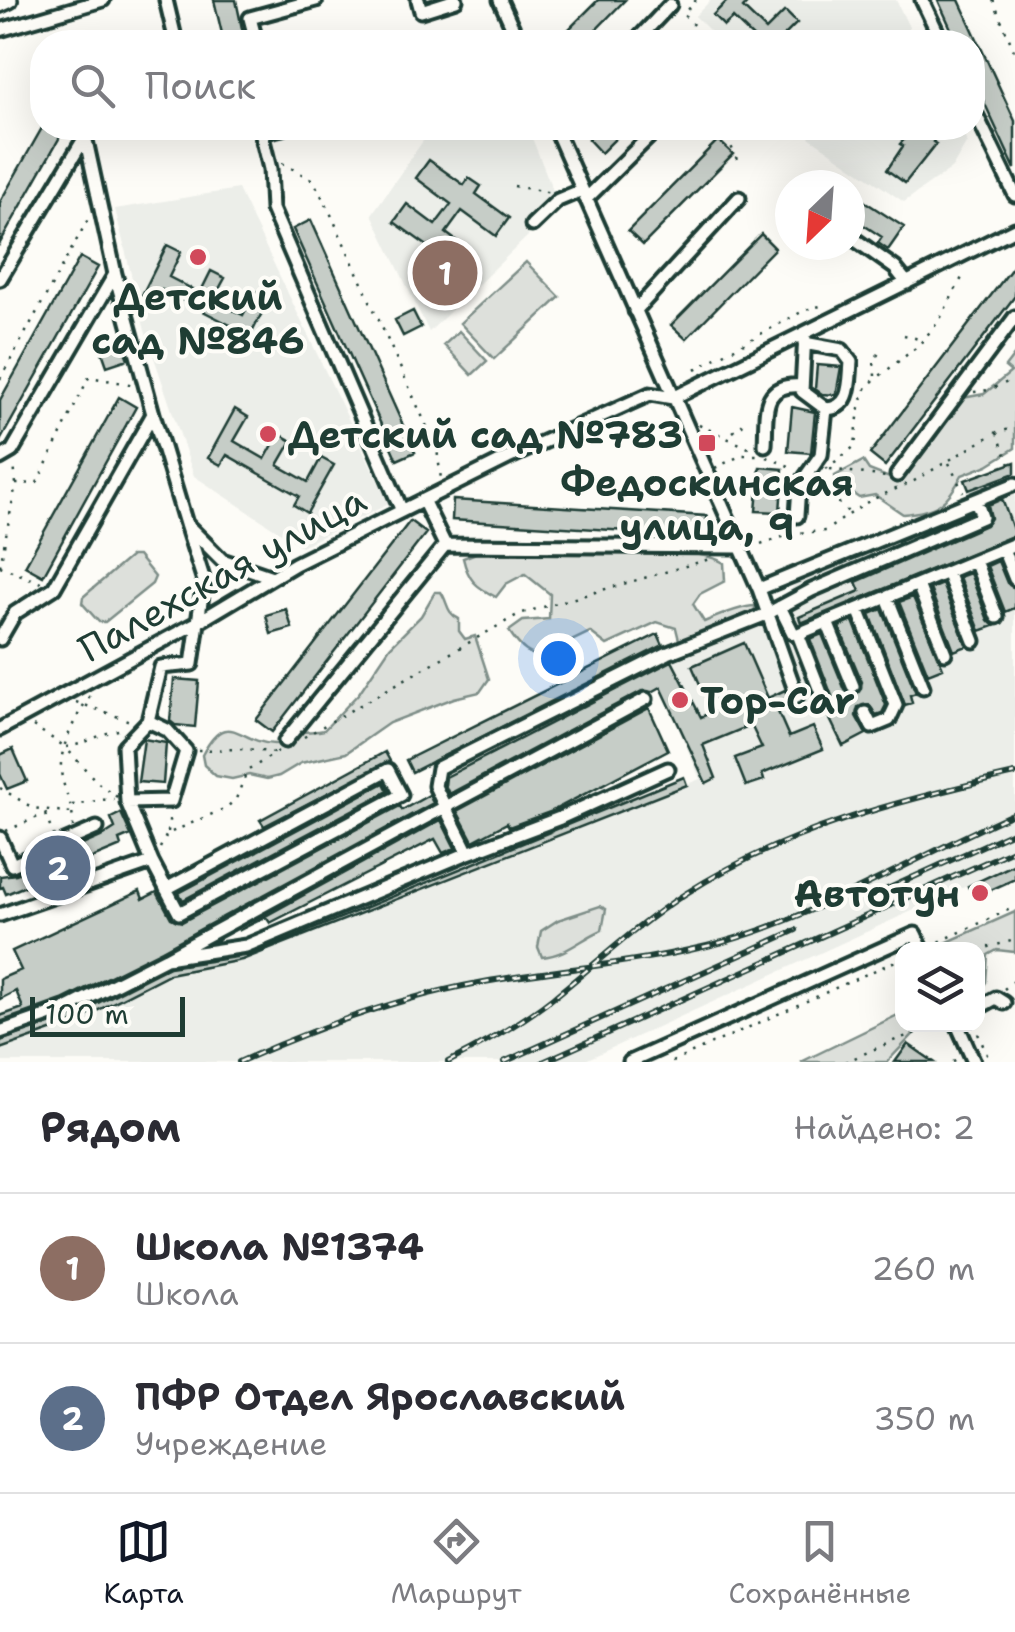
<!DOCTYPE html>
<html lang="ru">
<head>
<meta charset="utf-8">
<style>
	:root { --surface:#fff; --page:#f7f7f7; --text:#2b2b33; --muted:#7c7c81; --line:#e1e1e2; --accent:#111827 }
	body { margin:0; font-family:"Shantell Sans",sans-serif; background:var(--page); color:var(--text) }
	.controls { position:absolute; right:30px; bottom:30px; display:grid; overflow:hidden; border-radius:20px; box-shadow:0 10px 40px #0002 }
	.controls button { width:90px; height:90px; display:grid; place-items:center; padding:0; border:0; border-bottom:2px solid var(--line); background:var(--surface); color:var(--text); font:50px sans-serif }
	.compass { position:absolute; left:775px; top:170px; width:90px; height:90px; border-radius:50%; background:var(--surface); box-shadow:0 10px 40px #0002; rotate:205deg }
	.scale { position:absolute; left:30px; bottom:25px; width:155px; box-sizing:border-box; padding-left:10px; border:5px solid #1f3d34; border-top:0; font-size:28px; line-height:35px; white-space:nowrap; color:#1f3d34; -webkit-text-stroke:8px #fdfcf7; paint-order:stroke }
	.you { position:absolute; left:558px; top:658px; width:35px; height:35px; margin:-25px; border:8px solid #fff; border-radius:50%; background:#1a73e8; box-shadow:0 0 0 15px #1a73e833 }
	.badge { display:grid; place-items:center; width:65px; height:65px; border-radius:50%; background:var(--accent); color:#fff; font-size:32px; font-weight:700 }
	.pin { position:absolute; translate:-50% -50%; border:5px solid #fff; box-shadow:0 2px 10px #0006 }
	.list { margin:0; padding:0; list-style:none }
	h2 { display:flex; justify-content:space-between; align-items:center; height:130px; margin:0; padding:0 40px; font-size:42px }
	h2 small { font-size:32px; font-weight:400; color:var(--muted) }
	.list li { display:grid; grid-template-columns:65px 1fr auto; gap:30px; align-items:center; box-sizing:border-box; height:150px; padding:0 40px; border-top:2px solid var(--line) }
	.list b { display:block; font-size:38px; white-space:nowrap }
	.list p { margin:0; font-size:32px; white-space:nowrap; color:var(--muted) }
	.list em { font-size:32px; font-style:normal; color:var(--muted) }
	.icon { flex:none; width:55px; height:55px; fill:none; stroke:currentColor; stroke-width:2; stroke-linecap:round; stroke-linejoin:round }
	.map { position:relative; flex:none; width:1015px; height:1062px; overflow:hidden }
	.search { position:absolute; background:var(--surface); box-shadow:0 10px 40px #0002; left:30px; right:30px; top:30px; height:110px; display:flex; align-items:center; gap:25px; box-sizing:border-box; padding:0 35px; border-radius:40px; color:var(--muted); font-size:38px }
	.sheet { height:430px; background:var(--surface) }
	nav { display:flex; justify-content:space-around; align-items:center; box-sizing:border-box; height:140px; border-top:2px solid var(--line); background:var(--surface); font-size:28px; color:var(--muted) }
	nav a { display:grid; justify-items:center; gap:5px }
	nav .on { color:var(--accent) }
	.map>svg:first-child { display:block }
	.built { fill:#eceee9 }
	.green { fill:#dde0db; stroke:#7e8e88; stroke-width:2.5 }
	.building { fill:#c6cdc7; stroke:#1f3d34; stroke-width:2.5 }
	.lines { fill:none; stroke-linecap:round; stroke-linejoin:round }
	.minor-casing { stroke:#1f3d34; stroke-width:19 }
	.major-casing { stroke:#1f3d34; stroke-width:22 }
	.path { stroke:#1f3d34; stroke-width:2.5; stroke-dasharray:2.5 8; stroke-linecap:butt }
	.minor { stroke:#fdfcf7; stroke-width:11 }
	.major { stroke:#fdfcf7; stroke-width:15 }
	.rail-casing { stroke:#1f3d34; stroke-width:6 }
	.rail { stroke:#fdfcf7; stroke-width:2.5; stroke-dasharray:8; stroke-linecap:butt }
	.poi-dot { fill:#d1495b; stroke:#fdfcf7; stroke-width:4 }
	.labels { text-anchor:middle; dominant-baseline:central; stroke-width:8; stroke-linejoin:round; paint-order:stroke }
	.poi-label { font-size:38px; font-weight:bold; fill:#1f3d34; stroke:#fdfcf7 }
	.street-label { font-size:38px; fill:#1f3d34; stroke:#fdfcf7 }
</style>
</head>
<body>
<div class="map">
<svg width="1015" height="1062" viewBox="0 0 1015 1062">
	<rect width="100%" height="100%" fill="#fdfcf7"/>
	<filter id="ink" filterUnits="userSpaceOnUse"><feTurbulence type="fractalNoise" baseFrequency=".01" numOctaves="2"/><feDisplacementMap in="SourceGraphic" scale="20" xChannelSelector="R" yChannelSelector="G"/><feConvolveMatrix kernelMatrix="1 2 1 2 8 2 1 2 1" color-interpolation-filters="sRGB"/></filter>
	<g filter="url(#ink)">
		<path class="built" d="M711,0H896L916,42H721L695,16Z
			M432,128H528L559,206L429,332L372,214Z
			M812,128H960L967,142L952,168L904,202L809,137Z
			M238,189L389,504L301,546L194,476L145,331L115,209Z
			M1015,460V864L581,1062H0V1049L71,1024L169,974L243,960L700,779L664,693L680,677L671,660L782,619L780,601L800,579L972,505L965,480Z"/>
		<path class="green" d="M526,262L560,297L494,359L460,323Z
			M459,331L487,361L472,375L444,345Z
			M1015,354V448L988,465L962,475C947,504 937,511 903,514L875,495L859,498L836,482L835,476L863,461L869,470L892,479L897,477L931,444L963,398L984,394L1011,372L1005,367Z
			M634,550C663,559 698,547 724,563L725,581L700,594L693,604L704,622C718,616 742,606 755,606V616L681,648L676,628L657,622L607,645L590,632L561,646L550,657C529,658 520,648 509,631L523,621L549,619L550,594L525,574L506,584L496,597C476,587 468,580 463,558L476,553Z
			M131,556H138L155,577L152,584L105,622H99L82,603L83,597Z
			M435,592H441C448,602 446,613 459,619V631L465,639L475,636L489,679L480,692L454,698L389,723L346,753L301,763L279,776L267,779L249,775L232,779L216,776L204,765L202,755C228,706 238,743 274,744C288,744 290,736 302,732C306,731 318,732 324,730L359,693L390,647L421,616Z
			M600,906L606,909L602,930C581,939 566,955 542,957L538,947L541,931L558,920Z
			M1015,912V952L997,950L988,955L986,982L978,994V949H946L943,944Z
			M902,1013V1024L922,1025L887,1062H801Z"/>
		<path class="building" d="M214,0H236L244,38L224,42Z
			M598,0H625L584,42H556Z
			M728,0H750L743,8L766,30L785,11L797,23L778,42H758L733,18L724,26L713,15Z
			M938,0H959L1015,121V169L972,76V42H957Z
			M42,128H65L0,243V202Z
			M599,128H626L601,153L588,139Z
			M915,128H942L933,142L936,144L905,183L887,170L903,146L900,144Z
			M718,140L733,154L643,245L628,231Z
			M429,160L464,185L469,178L481,186L476,194L509,218L496,236L462,211L446,233L474,254L462,271L394,222L407,204L435,225L451,204L416,178Z
			M850,192L904,227L888,250L878,243L882,237L850,216Z
			M311,220L415,452L397,460L293,229Z
			M761,234L775,248L686,339L671,325Z
			M167,245L181,252L169,277L200,293L211,271L225,278L213,300L243,315L255,292L269,299L244,348L230,341L236,328L162,290L156,302L142,295Z
			M80,257L98,267L0,441V400Z
			M1015,264V296L885,466L870,454Z
			M413,311L421,327L403,336L395,320Z
			M121,340L128,359L107,366L100,346Z
			M817,365L841,367L836,395L822,394L815,389Z
			M119,397L136,407L43,576L25,566Z
			M792,407L815,412L811,453L788,451Z
			M235,409L248,417L234,441L265,459L279,434L292,441L278,465L308,482L321,458L334,465L307,513L294,505L299,496L227,455L221,465L208,458Z
			M1015,462V473L969,490L965,480Z
			M760,467L783,469L780,512L756,511Z
			M1002,499L1015,535L801,623L799,617L860,591L856,582L986,525L991,518L988,505Z
			M453,500L707,516L706,536L452,520Z
			M410,521L426,533L272,732L256,720Z
			M998,561L1007,583L1015,588V608L1005,612L987,566Z
			M970,573L988,620L994,626L980,631L959,577Z
			M942,584L967,646L954,651L930,589Z
			M913,597L943,668L928,674L899,602Z
			M286,609L292,628L271,634L266,615Z
			M882,609L916,693L910,695L912,703L905,705L870,614Z
			M853,621L886,705L882,713L876,715L869,705L858,707L856,716L866,734L843,746L827,713L835,710L832,696L810,639L822,634L845,690L851,695L857,694L862,682L839,627Z
			M658,634L663,645L412,772L406,760Z
			M744,643L768,698L785,690L792,706L778,712L789,737L813,727L823,749L762,774L764,780L746,786L735,758L762,748L751,725L703,745L716,778L706,783L661,687L652,692L642,691L449,794L445,785L446,777L672,661L701,717L712,712L692,666Z
			M174,679L199,681L195,727L175,725L170,721Z
			M649,708L668,750L550,812L509,827L507,823L473,841L457,811Z
			M144,739L166,743L163,784L138,782Z
			M13,749L27,781L7,789L0,774V755Z
			M385,752L390,761L264,826L260,820Z
			M684,777L687,785L242,960L169,974L71,1024L0,1049V1041L70,1017L169,967L250,955Z
			M384,783L388,791L183,900L179,893Z
			M429,795L433,803L162,950L62,1000L0,1022V1016L23,1008L16,991L0,999V979L21,970L12,951L140,891L143,899L157,892L171,918L182,922L400,806L402,810Z
			M121,813L131,835L119,840L121,846L6,894L3,887L0,888V876L16,874L101,837L115,828L111,818Z
			M441,820L455,848L443,853L435,839L270,923L266,917L238,931Z
			M1015,864V879L973,898L968,886Z
			M908,1044L934,1062H895Z"/>
		<g class="lines">
			<g class="minor-casing">
				<path id="minor" d="M166,0L176,42
					M418,0L421,11L456,0
					M500,0L519,42
					M922,0L942,42
					M0,30L103,0
					M252,42L255,37L250,18L316,0
					M635,42L670,5
					M972,106L1015,195
					M88,128L85,136L115,274L153,414
					M260,128L270,169L272,209L402,511
					M555,128L759,589L797,696
					M261,133L282,128
					M586,199L658,128
					M532,225L558,200L582,190
					M850,236L895,268L907,283
					M0,279L85,137
					M635,311L739,198
					M804,343L842,350L851,362C849,382 852,408 826,409
					M765,445C767,413 760,383 801,386
					M0,458L12,451L115,274
					M897,475L1015,317
					M423,500L445,545L738,547
					M797,516L799,486L821,455L826,409L802,391L805,334
					M1003,549L1015,579
					M975,561L997,617
					M947,572L974,641
					M918,585L945,653
					M759,589L1015,484
					M887,597L923,687
					M780,607L793,633L798,634L1015,544
					M858,609L896,705L889,720L872,727L865,713
					M827,622L853,686
					M798,634L823,698
					M0,639L15,613L54,588L153,414L186,524L222,560L272,577
					M0,729L198,622L295,564L508,458L650,394L673,398L1015,229
					M285,741L445,545
					M127,802L171,801L186,751L167,730L148,721
					M0,838L12,865L97,828
					M468,853L560,818L668,769
					M152,862L179,913L401,795L388,770L166,889
					M0,915L152,862L127,802L124,746L148,721L161,667L192,664L204,581L186,524
					M166,958L445,807L435,786L438,768L668,653L767,614L812,590L982,517L976,500
					M978,1008L996,998L1004,1003
					M957,1024L974,1062
					M0,1032L66,1009L166,958L246,946L468,853L445,807L646,699
					M630,1062L915,934L922,949"/>
			</g>
			<g class="major-casing">
				<path id="major" d="M0,4L9,0"/>
			</g>
			<path class="path" d="M696,0L683,14L709,42
				M993,0L1015,53
				M723,128L739,164
				M282,163L313,180L329,210L437,449L441,479
				M514,186L552,193
				M904,335L922,340
				M696,369L805,310L824,305
				M875,376L874,360L882,349
				M0,379L91,214
				M974,392L989,390L1015,379
				M699,425L755,451
				M733,432L746,422
				M997,433L1013,472
				M767,457L796,469
				M949,463L963,492
				M715,468L742,455H759
				M826,469L855,446L859,408L867,386L918,346L939,321L964,274
				M830,469L886,477
				M816,480L849,513
				M16,484L37,483L89,377L135,385
				M751,547L795,533L825,531L869,501L914,481L997,432L1015,428
				M0,566L16,484L14,464
				M0,566L43,584
				M76,702L130,721
				M33,726L64,746
				M304,737L519,614L710,559
				M198,750L248,749L274,753
				M0,788L33,808L72,813
				M117,797L97,782L65,747C88,745 101,731 125,729
				M72,805C87,804 98,799 114,799
				M45,815L54,836
				M73,827C74,806 63,790 61,771C59,746 78,713 91,694
				M6,831L49,812
				M168,832L170,810
				M160,848L167,834L226,808L236,799L247,771L279,751
				M930,946L1015,907
				M978,950L1015,940
				M978,957L984,950
				M1004,989L1015,980
				M974,1024L990,1062
				M672,1062L902,958
				M845,1062L898,1039L941,1025
				M953,1062L958,1060"/>
			<use href="#minor" class="minor"/>
			<use href="#major" class="major"/>
			<g class="rail-casing">
				<path id="rail" d="M883,891L1015,831
					M239,1062C317,1027 399,997 484,982C564,968 644,963 723,942C821,915 921,854 1015,813
					M448,1062C484,1044 520,1024 553,998C597,963 638,924 685,894C786,829 900,800 1015,774
					M504,1062L796,930
					M543,1062L1015,849"/>
			</g>
			<use href="#rail" class="rail"/>
		</g>
	</g>
	<g class="poi-dot">
		<circle cx="198" cy="257" r="10"/>
		<circle cx="268" cy="434" r="10"/>
		<rect x="697" y="433" width="20" height="20" rx="5"/>
		<circle cx="680" cy="700" r="10"/>
		<circle cx="980" cy="893" r="10"/>
	</g>
	<g class="labels">
		<g class="poi-label">
			<text x="198" y="296">Детский<tspan x="198" dy="44">сад №846</tspan></text>
			<text x="288" y="434" text-anchor="start">Детский сад №783</text>
			<text x="707" y="482">Федоскинская<tspan x="707" dy="44">улица, 9</tspan></text>
			<text x="700" y="700" text-anchor="start">Top-Car</text>
			<text x="960" y="893" text-anchor="end">Автотун</text>
		</g>
		<g class="street-label">
			<text transform="translate(222 574) rotate(-29)">Палехская улица</text>
		</g>
	</g>
</svg>
<div class="controls">
<button><svg class="icon" aria-label="layers" viewBox="0 0 24 24"><path d="M12 4l9 5-9 5-9-5zM3 14l9 5 9-5"/></svg></button>
</div>
<svg class="compass" viewBox="-18 -18 36 36"><path d="M0-13l5 13h-10z" fill="#e53935"/><path d="M0 13l5-13h-10z" fill="#7c7c81"/></svg>
<div class="scale">100 m</div>
<div class="you"></div>
<div class="pin badge" style="left:445px;top:273px;background:#8d6e63">1</div>
<div class="pin badge" style="left:58px;top:868px;background:#5c6f8a">2</div>
<div class="search"><svg class="icon" aria-label="search" viewBox="0 0 24 24"><circle cx="10" cy="10" r="6"/><path d="M15 15l6 6"/></svg>Поиск</div>
</div>
<section class="sheet">
<h2>Рядом<small>Найдено: 2</small></h2>
<ul class="list">
<li><span class="badge" style="background:#8d6e63">1</span><div><b>Школа №1374</b><p>Школа</p></div><em>260 m</em></li>
<li><span class="badge" style="background:#5c6f8a">2</span><div><b>ПФР Отдел Ярославский</b><p>Учреждение</p></div><em>350 m</em></li>
</ul>
</section>
<nav>
<a class="on"><svg class="icon" aria-label="map" viewBox="0 0 24 24"><path d="M3 6l6-2 6 2 6-2v14l-6 2-6-2-6 2zM9 4v14M15 6v14"/></svg>Карта</a>
<a><svg class="icon" aria-label="directions" viewBox="0 0 24 24"><path d="M12 3l9 9-9 9-9-9zM9 14v-3h6M13 9l2 2-2 2"/></svg>Маршрут</a>
<a><svg class="icon" aria-label="saved" viewBox="0 0 24 24"><path d="M7 4h10v16l-5-4-5 4z"/></svg>Сохранённые</a>
</nav>
</body>
</html>
